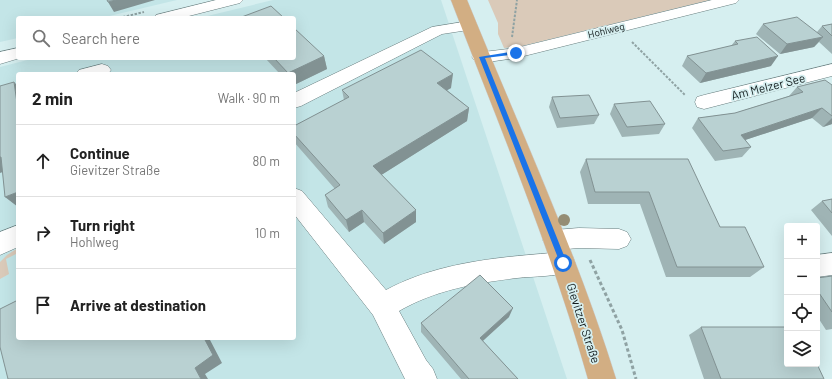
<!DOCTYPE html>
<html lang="en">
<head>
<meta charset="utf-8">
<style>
	:root { --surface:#fff; --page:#f2f2f2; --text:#222; --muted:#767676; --line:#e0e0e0 }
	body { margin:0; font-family:Barlow,sans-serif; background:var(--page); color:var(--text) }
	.controls { position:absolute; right:12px; bottom:12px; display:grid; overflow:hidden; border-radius:4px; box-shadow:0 4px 16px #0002 }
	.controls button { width:36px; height:36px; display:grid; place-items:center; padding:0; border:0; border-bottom:1px solid var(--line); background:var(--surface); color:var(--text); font:20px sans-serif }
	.stop { position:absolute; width:12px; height:12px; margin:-9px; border:3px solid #1a73e8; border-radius:50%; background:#fff }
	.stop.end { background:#1a73e8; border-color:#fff; box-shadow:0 1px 4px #0008 }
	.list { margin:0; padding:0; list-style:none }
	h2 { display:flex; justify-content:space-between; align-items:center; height:52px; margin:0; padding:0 16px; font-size:17px }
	h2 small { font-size:13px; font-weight:400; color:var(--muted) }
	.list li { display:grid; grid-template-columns:26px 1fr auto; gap:12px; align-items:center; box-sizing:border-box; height:72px; padding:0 16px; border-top:1px solid var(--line) }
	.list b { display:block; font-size:15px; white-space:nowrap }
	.list p { margin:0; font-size:13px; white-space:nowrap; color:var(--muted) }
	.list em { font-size:13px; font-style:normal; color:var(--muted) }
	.icon { flex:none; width:22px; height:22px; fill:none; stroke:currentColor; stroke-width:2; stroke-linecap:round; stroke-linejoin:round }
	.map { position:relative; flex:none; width:832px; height:379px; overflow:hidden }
	.search { position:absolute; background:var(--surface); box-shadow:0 4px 16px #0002; left:16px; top:16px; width:280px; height:44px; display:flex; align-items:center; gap:10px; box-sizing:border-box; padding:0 14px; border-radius:4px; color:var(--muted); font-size:15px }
	.panel { position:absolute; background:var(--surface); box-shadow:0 4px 16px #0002; left:16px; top:72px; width:280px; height:268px; border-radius:4px }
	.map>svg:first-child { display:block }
	.built { fill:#c3e5e7; fill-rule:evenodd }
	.green { fill:#dacab9 }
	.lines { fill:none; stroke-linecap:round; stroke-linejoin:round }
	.minor-casing { stroke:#687e7f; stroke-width:1 }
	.major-casing { stroke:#cbcdce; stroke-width:1 }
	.path-far1 { stroke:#8fa2a3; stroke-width:2; stroke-dasharray:2.5 1.5; stroke-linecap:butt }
	.path { stroke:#8fa2a3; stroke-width:3; stroke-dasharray:3.5 2.5; stroke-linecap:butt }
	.minor { fill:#fff; fill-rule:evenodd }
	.major { fill:#d2ae83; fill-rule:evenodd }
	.tree { fill:#958d74 }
	.wall { fill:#9fb4b5 }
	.shaded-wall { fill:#829293 }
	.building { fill:#b9d1d2; stroke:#829293 }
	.route { fill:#1a73e8 }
	.labels { text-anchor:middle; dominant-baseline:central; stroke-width:3.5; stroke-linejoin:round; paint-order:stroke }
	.far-street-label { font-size:10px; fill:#141d1e; stroke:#d6eff0 }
	.street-label { font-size:12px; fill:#141d1e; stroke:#d6eff0 }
</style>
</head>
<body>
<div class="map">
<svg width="832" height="379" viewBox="0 0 832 379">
	<rect width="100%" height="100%" fill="#d6eff0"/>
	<path class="built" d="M0,0H177L101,18H18V38L0,42Z
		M273,0H441L567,379H0V67L35,58H294V18H199ZM18,74H294V338H18Z"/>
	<path class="green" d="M488,0H710L522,46L504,48L498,34V23Z
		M18,248V253L6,259L9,274L0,279V262L7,255Z"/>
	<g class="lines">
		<g class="minor-casing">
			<path id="minor" d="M216,0H243L240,3L181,18H154L156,15Z
				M712,0H739L736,3L516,58L481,63L475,61L472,57L475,53L516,48Z
				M469,21L475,23L477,26L475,29L442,34L301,106L294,108V93L432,27Z
				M18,48V58H20L0,64V52Z
				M102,64L108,66L111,70L108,74H76L79,70Z
				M832,64V76L704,109L697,107L695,102L697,97L704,95Z
				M294,188L302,191L386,290C440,261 503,257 563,252L572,255L575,263L572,271C555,277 535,276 517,278C476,283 435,290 399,311L426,360L433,369L437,379H405L373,315L294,214Z
				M18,225V247L0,255V232Z
				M579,228L619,229L627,232L631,239L627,246L619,249L579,248L555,250L547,247L543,240L547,233L555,230Z
				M832,253V275L817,277V255Z"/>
		</g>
		<g class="major-casing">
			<path id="major" d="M451,0H467C518,125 576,250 616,379H588C552,251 499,125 451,0Z"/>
		</g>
		<path class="path-far1" d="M119,18L144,12
			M512,37L517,0
			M632,42L685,95"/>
		<path class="path" d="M590,260L622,330L636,379"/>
		<use href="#minor" class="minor"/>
		<use href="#major" class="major"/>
	</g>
	<circle class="tree" cx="564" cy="220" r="6"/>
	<path class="wall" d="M763,24L817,32L822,26L832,24V54L819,42L814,47L780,54L756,34Z
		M735,41L771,66L700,83L682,66L687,56L731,46Z
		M324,56L327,69L294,85V74H280L265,58H294Z
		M832,85V124L823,127L812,118L745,140L751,147L742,157L715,161L692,128L698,118L735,113L789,96L797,87Z
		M451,88L447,90L469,108L467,121L381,175L416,222L384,244L364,222L349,232L328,207L325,195L335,189L294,142V126L344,100L342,90Z
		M552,97L599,115L594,124L557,128L549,107Z
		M614,104L665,124L659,134L622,137L610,114Z
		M586,159L720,227L764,267L750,277H666L640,204H588L580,172Z
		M832,199V236L811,210L822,201Z
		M832,276V329L826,330L817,316V278Z
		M509,317L483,341L518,379H461L421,332V323Z
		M701,327L824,379H704L689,335Z"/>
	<path class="shaded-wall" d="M116,0H155L114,12L108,2Z
		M823,37L814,47L780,54L787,44Z
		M324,56L327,69L294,85V74H288V73Z
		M778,56L771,66L700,83L706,73Z
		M453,74L451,88L437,96V83Z
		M14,82L18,86V110Z
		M469,108L467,121L375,179L373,166Z
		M822,108L812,118L733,144L741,135Z
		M832,118V124L823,127Z
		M0,157H1L14,168L0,173Z
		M18,192V207L5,197Z
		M362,210L364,222L349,232L346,220Z
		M416,210V222L384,244L383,233Z
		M513,308L509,317L477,346L480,338Z
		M204,338H209L222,363L205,374L208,379H201L195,368Z"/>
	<path class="building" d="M107,0H116L108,2Z
		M271,6L284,18H239Z
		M797,17L823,37L787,44L763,24Z
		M832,24V36L822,26Z
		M294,28L324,56L288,73L274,58H294Z
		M757,37L778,56L706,73L687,56L738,44L735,41Z
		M421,50L453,74L437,83L469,108L373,166L416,210L383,233L362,210L346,220L325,195L340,185L294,134V126L349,97L342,90Z
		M825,80L832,85V116L822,108L741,135L751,147L723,151L698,118L735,113L803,92L797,87Z
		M14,82L18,110V192L5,197L1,157H0V86Z
		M589,95L599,115L560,118L552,97Z
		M650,101L665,124L627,127L614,104Z
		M586,159H688L720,227H745L764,267H677L649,192H595Z
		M832,199V213L822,201Z
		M480,275L513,308L480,338L518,379H469L421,323Z
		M832,276V312L817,290V278Z
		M18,300V338H204L213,355L195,368L201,379H8L0,347V309Z
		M701,327H787V364H817L824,379H721Z"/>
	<path class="route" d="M516,51L518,53L517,54L485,58L567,263L563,267L560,263L479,57Z"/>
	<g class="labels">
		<g class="far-street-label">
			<text transform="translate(606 30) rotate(-14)">Hohlweg</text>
		</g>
		<g class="street-label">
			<text transform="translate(768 86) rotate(-14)">Am Melzer See</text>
			<text transform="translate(584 323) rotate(72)">Gievitzer Straße</text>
		</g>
	</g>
</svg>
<div class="controls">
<button>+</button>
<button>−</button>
<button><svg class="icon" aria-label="locate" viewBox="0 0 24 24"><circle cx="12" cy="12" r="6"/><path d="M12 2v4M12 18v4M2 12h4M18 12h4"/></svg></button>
<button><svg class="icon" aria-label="layers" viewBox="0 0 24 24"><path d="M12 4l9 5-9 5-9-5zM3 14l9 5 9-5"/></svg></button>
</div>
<div class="stop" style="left:563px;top:263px"></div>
<div class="stop end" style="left:516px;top:53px"></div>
<div class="search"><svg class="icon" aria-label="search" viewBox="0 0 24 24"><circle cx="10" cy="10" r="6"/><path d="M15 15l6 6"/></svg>Search here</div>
<section class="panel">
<h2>2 min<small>Walk · 90 m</small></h2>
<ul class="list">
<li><svg class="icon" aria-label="ahead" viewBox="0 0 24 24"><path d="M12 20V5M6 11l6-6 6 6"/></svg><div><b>Continue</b><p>Gievitzer Straße</p></div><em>80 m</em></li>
<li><svg class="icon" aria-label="right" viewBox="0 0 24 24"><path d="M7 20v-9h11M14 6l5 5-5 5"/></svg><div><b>Turn right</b><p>Hohlweg</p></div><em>10 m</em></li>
<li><svg class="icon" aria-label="arrive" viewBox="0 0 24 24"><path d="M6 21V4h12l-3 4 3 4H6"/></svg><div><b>Arrive at destination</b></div></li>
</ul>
</section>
</div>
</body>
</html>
